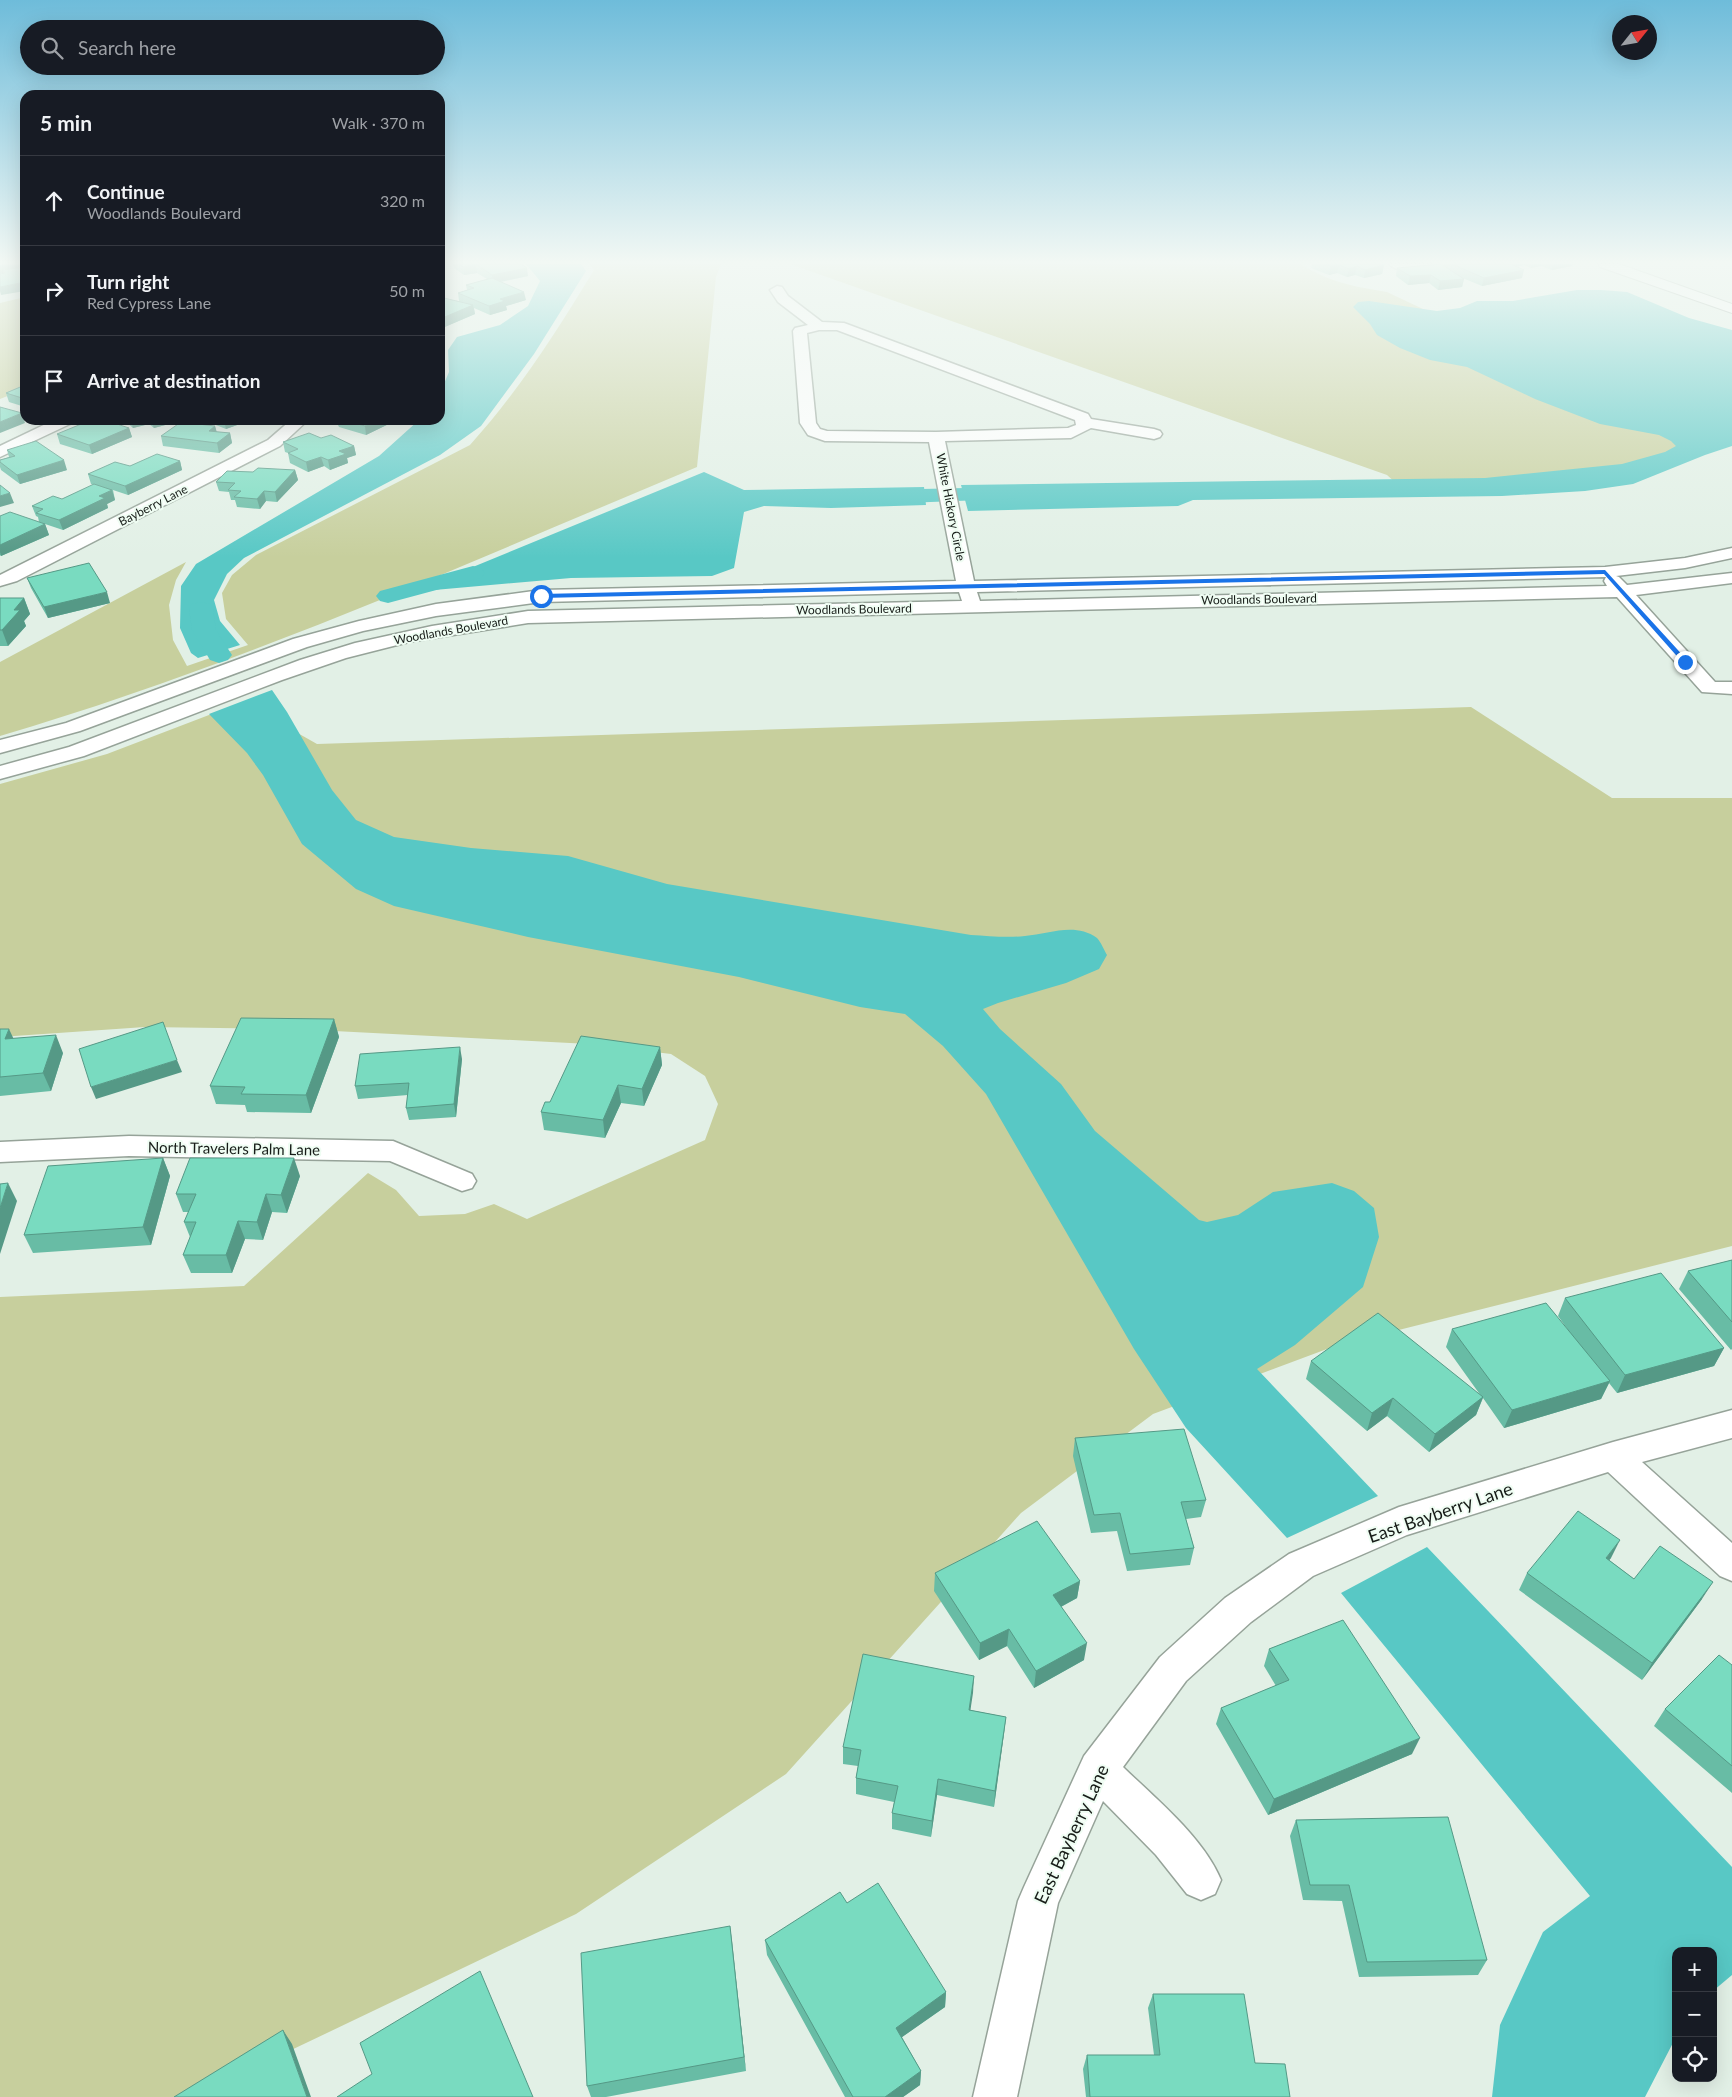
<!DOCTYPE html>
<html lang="en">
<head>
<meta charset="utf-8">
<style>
	:root { --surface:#171b24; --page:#20242c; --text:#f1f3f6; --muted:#9ea1a6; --line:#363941 }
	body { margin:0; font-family:Lato,sans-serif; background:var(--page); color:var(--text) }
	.controls { position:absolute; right:15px; bottom:15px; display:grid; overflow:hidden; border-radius:10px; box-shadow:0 5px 20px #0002 }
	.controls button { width:45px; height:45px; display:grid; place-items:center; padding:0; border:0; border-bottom:1px solid var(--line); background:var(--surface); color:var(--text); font:25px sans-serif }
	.compass { position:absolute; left:1612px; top:15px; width:45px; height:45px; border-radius:50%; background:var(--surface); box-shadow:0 5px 20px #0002; rotate:59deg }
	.stop { position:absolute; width:15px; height:15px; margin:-11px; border:4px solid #1a73e8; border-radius:50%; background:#fff }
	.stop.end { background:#1a73e8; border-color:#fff; box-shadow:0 1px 5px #0008 }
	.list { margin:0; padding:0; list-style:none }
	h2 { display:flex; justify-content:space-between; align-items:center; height:65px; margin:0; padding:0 20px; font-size:21px }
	h2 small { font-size:16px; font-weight:400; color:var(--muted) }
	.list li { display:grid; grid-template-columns:32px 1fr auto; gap:15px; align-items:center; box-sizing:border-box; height:90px; padding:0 20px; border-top:1px solid var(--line) }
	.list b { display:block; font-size:19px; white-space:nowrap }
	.list p { margin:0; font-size:16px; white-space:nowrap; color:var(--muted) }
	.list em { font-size:16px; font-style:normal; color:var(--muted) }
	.icon { flex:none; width:28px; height:28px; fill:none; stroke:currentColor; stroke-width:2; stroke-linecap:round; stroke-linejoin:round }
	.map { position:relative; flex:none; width:1732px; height:2097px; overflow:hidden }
	.search { position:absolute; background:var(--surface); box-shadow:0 5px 20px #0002; left:20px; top:20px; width:425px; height:55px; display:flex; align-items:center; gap:12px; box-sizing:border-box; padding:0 18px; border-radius:28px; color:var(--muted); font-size:19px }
	.panel { position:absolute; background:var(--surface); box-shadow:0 5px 20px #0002; left:20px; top:90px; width:425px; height:335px; border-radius:15px }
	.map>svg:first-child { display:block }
	.green { fill:#c7cf9d }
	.water { fill:#58c8c5 }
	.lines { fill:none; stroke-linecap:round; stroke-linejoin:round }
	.canal { fill:#58c8c5; fill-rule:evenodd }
	.street-casing { stroke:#96a399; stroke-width:3 }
	.highway-casing { stroke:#96a399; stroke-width:2 }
	.street { fill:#fff; fill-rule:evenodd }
	.highway { fill:#fff; fill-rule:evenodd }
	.wall { fill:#68bca5 }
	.shaded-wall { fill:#559986 }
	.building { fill:#79dbc0; stroke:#559986 }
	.route { fill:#1a73e8 }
	.labels { text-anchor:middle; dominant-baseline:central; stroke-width:4; stroke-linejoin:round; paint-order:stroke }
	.far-street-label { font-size:12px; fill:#171c18; stroke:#effdf3 }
	.street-label { font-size:15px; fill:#171c18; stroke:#effdf3 }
	.near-street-label { font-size:18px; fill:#171c18; stroke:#effdf3 }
</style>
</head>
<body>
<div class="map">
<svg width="1732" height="2097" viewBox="0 0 1732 2097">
	<rect width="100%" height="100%" fill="#e2f0e6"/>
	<path class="green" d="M589,264H721L716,277L697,467C467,563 239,666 0,736V662L186,562L176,580L169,605L173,640L187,666L248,645L226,619L222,593L232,575L256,555L470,445C518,392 557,331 594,270Z
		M790,264H1301C1328,282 1356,287 1387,292L1702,441L1649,469L1398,485L1387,475Z
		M25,297V389L0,399V303Z
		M243,702L317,744L1471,707L1612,798H1732V1246L1335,1346L1153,1414L1021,1513L786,1774L576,1914L193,2097H0V1297L244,1286L368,1173L396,1190L419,1216L465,1214L494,1204L527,1219L705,1140L718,1104L705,1076L671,1054L589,1044L295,1029L145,1027L0,1037V784L107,754Z"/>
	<path class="water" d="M526,264H581L586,271L534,354L481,426L440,455L244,558L227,574L214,600L220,621L240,645L198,658L191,653L180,628L181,586L196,564L379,456L419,420H440V393L449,372L448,350L457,337L500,325L528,306L540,281Z
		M1577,290H1601L1627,292L1689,318L1732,330V446L1705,455L1633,484L1585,491L1502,496L1193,500L1178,506L968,511L961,485L1485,478L1622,464L1665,452L1676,446L1671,441L1659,435L1600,424L1535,399L1467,367L1430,360L1400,348L1377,335L1370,324L1353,307L1358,302L1369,301L1437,311L1460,308L1477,301H1513Z
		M704,472L744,490L924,487L926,505L831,508L764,506L744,512L734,568L712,576L571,578L412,592Z
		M272,690L287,712L332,790L356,820L394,837L471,848L568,856L667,884L971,935C989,936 1007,938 1025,936C1049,934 1075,922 1097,938C1101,942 1104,950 1107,955L1099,969L1066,983L998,1003L983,1009L1000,1029L1061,1084L1095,1131L1199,1220L1207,1222L1238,1215L1273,1192L1332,1183L1354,1191L1374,1208L1379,1237L1363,1287L1295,1345L1257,1369L1378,1496L1287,1538L1186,1428L1134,1349L986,1094L943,1046L905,1014L860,1007L739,977L528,937L394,906L356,889L302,844L263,775L247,753L209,714Z
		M1427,1547L1732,1867V1975L1713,1991V1951H1676V2037L1645,2097H1492L1500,2025L1543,1932L1590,1896L1341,1593Z"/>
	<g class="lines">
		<path class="canal" d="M1008,487L1016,488L1019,493L1016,498L1008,499L879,504L871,502L868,497L871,492L879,490Z
			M473,566L481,568L485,573L481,578L388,603L380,601L376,596L380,591Z
			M201,602L210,604L213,609L216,630L232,655L228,660L219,663L210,660L192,630L189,609L192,604Z"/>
		<g class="street-casing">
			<path id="street" d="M1389,264H1431L1430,267C1419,270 1397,273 1389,264Z
				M777,286L782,287L788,296L822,322L844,323L1088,414L1091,419L1154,429L1160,431L1162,434L1160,437L1154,439L1091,428L1071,438L945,441L974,581L1605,567L1685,558L1732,548V558L1685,568L1616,576L1619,577L1627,585L1732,573V583L1636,595L1715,682H1732V694L1702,692L1617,597L528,623L409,642L346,658L282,680L84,756L0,779V766L69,747L300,660L355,643L432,626L528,611L962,601L959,592L541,602L436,616L363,631L307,647L80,731L0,753V740L66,723L293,639L359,621L436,604L541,590L956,581L929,442L825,441L808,435L800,423L793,331L795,328L808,325L778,302L770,290ZM819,330H837L1075,420L1076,425L1068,428L936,432L827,431L820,429L816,423L807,333ZM1606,577L1604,581L1607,586L980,601L977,592Z
				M54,420H74L72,423L0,457V446Z
				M291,420H308L280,446L17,581L0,586V575L268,440Z
				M129,1136L393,1141L472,1174L476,1181L472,1188L462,1191L390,1161L129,1156L0,1162V1142Z
				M1732,1410V1438L1642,1462L1732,1543V1581L1720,1576L1608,1472L1407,1535L1313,1576L1251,1622L1186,1681L1123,1767C1156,1799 1203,1837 1221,1880L1215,1894L1201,1900L1187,1894L1156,1855L1103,1801L1058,1903L1017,2097H973L1018,1901L1024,1887L1084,1756L1160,1657L1225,1598L1289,1554L1399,1507L1613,1442Z"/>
		</g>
		<g class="highway-casing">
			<path id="highway" d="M1598,264H1619L1732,304V313L1600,267Z"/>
		</g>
		<use href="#street" class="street"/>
		<use href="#highway" class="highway"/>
	</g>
	<path class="wall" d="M453,264H521L528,276L501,282L526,300L506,306L507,310L490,315L474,308L475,314L440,329V299L459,301L458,293L467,290L466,285L487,279L477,273L464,275L454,268Z
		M1312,264H1381L1384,265L1382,274L1364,278L1355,275L1347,277L1337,273L1329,275L1311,268Z
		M1444,264H1573L1572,266L1552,270L1541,266L1531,268L1524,265L1517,266L1522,278L1482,286L1460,277L1464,279L1462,287L1438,290L1429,283L1408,285L1396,276L1397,268L1444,266Z
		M25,385V407L9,402L6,393Z
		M124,420H184L154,428L149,424L133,428Z
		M203,420H251L226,429Z
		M325,420H397L366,435L339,427L338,425L325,421Z
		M215,426L216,432L230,433L232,443L219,453L163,446L161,436Z
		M129,428L132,437L92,454L60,444L57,434Z
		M321,438L354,446L356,455L347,458L348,463L330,470L324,466L308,472L290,463L288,453L285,452L283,442Z
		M7,450L67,470L20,484L1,470L0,467V460L9,457Z
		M180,461L182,470L128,495L113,490L115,500L107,504L108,508L63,530L45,524L49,535L1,556L0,555V516L39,522L38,517L36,516L32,506L62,499L94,485L91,484L88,474L130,466Z
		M295,470L298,480L277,502L266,501L260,509L237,507L235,500H231L229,492L219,491L216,482L253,472Z
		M27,578L110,603L48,618L31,588Z
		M0,598H24L30,614L24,621L26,626L8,646H0Z
		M334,1019L339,1037L311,1113L247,1112L245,1105L216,1104L210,1086Z
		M0,1029L13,1039L63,1053L51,1091L0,1096Z
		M660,1047L662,1065L644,1106L621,1103L605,1138L544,1130L541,1112L550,1102Z
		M462,1059L456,1117L409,1120L406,1108L408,1095L358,1099L355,1086Z
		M163,1158L170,1176L151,1245L33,1253L24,1235Z
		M300,1176L287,1213L272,1212L263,1240L245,1239L232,1273H191L183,1255L190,1237L184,1222L189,1212H183L176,1194Z
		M1732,1260V1349L1731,1350L1679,1289L1688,1271Z
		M1565,1298L1724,1348L1714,1366L1617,1393L1609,1383L1601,1399L1504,1428L1483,1398L1476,1415L1429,1452L1387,1416L1367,1431L1306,1379L1311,1361L1481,1396L1446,1347L1452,1329L1573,1337L1558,1316Z
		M1075,1438L1206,1500L1201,1517L1186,1519L1194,1548L1190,1565L1127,1571L1117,1531L1091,1533L1073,1456Z
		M1611,1558L1609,1560L1634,1579L1702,1599L1642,1680L1519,1590L1527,1573Z
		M935,1573L1080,1581L1077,1598L1061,1607L1084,1660L1034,1688L1007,1646L979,1660L934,1591Z
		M1269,1649L1412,1754L1268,1815L1216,1724L1221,1708L1276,1686L1264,1666Z
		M1732,1665V1793L1654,1726L1665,1709Z
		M974,1676L970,1710L1006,1717L994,1807L937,1795L931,1837L892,1829V1813L894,1802L856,1794V1778L858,1766L843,1764V1747Z
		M1296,1820L1487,1960L1478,1975L1359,1977L1342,1901L1303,1900L1290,1836Z
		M847,1903L946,1992L945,2007L902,2037L921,2071L920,2085L903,2097H845L767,1955L765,1940Z
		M730,1926L746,2071L606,2097H591L587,2086Z
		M1153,1994L1255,2063L1290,2097H1086L1083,2069L1087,2055H1154L1148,2008Z"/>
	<path class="shaded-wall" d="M25,264V267L3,270L4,273L0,274V265Z
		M476,264L477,273L464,275L463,267Z
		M1516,264H1525L1524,265L1516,267Z
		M1532,264H1541V266L1531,268Z
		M1553,264H1573L1572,266L1552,270Z
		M1339,265L1337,273L1329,275L1331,266Z
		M1384,265L1382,274L1364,278L1365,270Z
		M1357,266L1355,275L1347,277L1349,269Z
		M527,268L528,276L493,283L492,275Z
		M1524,270L1522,278L1482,286L1484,278Z
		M443,272L444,281L440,282V273Z
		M1431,275L1429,283L1408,285L1410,276Z
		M1464,279L1462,287L1438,290L1440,281Z
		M25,282V291L1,295L0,291V287Z
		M524,292L526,300L506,306L507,310L490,315L489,306L500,299Z
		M473,305L475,314L440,329V319Z
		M25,397V407L22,398Z
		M22,413L25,423L0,433V422Z
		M131,420H148L149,424L133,428Z
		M151,420H184L154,428Z
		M224,420H251L226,429Z
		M376,420H397L366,435L365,426Z
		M215,426L218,436L209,431Z
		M129,428L132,437L92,454L89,445Z
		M230,433L232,443L219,453L217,443Z
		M354,446L356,455L347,458L348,463L330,470L328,460L339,451Z
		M321,457L324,466L308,472L306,462Z
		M64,460L67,470L20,484L17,475Z
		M180,461L182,470L128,495L125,486Z
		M295,470L298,480L277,502L275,492Z
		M112,490L115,500L107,504L108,508L63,530L59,520L99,496Z
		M264,491L266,501L260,509L257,499Z
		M10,493L14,503L0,507V496Z
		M45,524L49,535L1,556L0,552V545Z
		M107,592L110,603L48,618L44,607Z
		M24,598L30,614L24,621L26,626L8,646L2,630L14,610Z
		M334,1019L339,1037L311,1113L306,1095Z
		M9,1029L17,1046L5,1039Z
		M56,1035L63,1053L51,1091L43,1073Z
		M460,1047L462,1059L456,1117L454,1104Z
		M660,1047L662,1065L644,1106L642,1089Z
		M177,1060L182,1072L96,1099L91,1087Z
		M618,1085L621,1103L605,1138L603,1120Z
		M163,1158L170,1176L151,1245L143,1227Z
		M294,1158L300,1176L287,1213L281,1195Z
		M8,1183L17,1201L0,1254V1208Z
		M266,1194L272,1212L263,1240L257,1222Z
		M238,1221L245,1239L232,1273L226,1255Z
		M1724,1348L1714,1366L1617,1393L1625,1375Z
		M1610,1381L1601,1399L1504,1428L1512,1410Z
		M1483,1397L1476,1415L1429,1452L1435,1434Z
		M1393,1398L1387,1416L1367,1431L1372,1413Z
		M1620,1540L1611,1558L1596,1576L1606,1558Z
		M1080,1581L1077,1598L1051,1612L1053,1595Z
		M1713,1582L1702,1599L1642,1680L1652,1663Z
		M1009,1629L1007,1646L979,1660L980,1643Z
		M1087,1643L1084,1660L1034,1688L1036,1671Z
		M974,1676L973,1693L968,1726L969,1710Z
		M1006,1717L1004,1734L994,1807L995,1791Z
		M1420,1738L1412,1754L1268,1815L1274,1799Z
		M938,1779L937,1795L931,1837L932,1821Z
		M730,1926L732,1941L746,2071L744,2057Z
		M946,1992L945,2007L895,2042L896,2028Z
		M283,2030L292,2044L311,2097H307Z
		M921,2071L920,2085L903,2097H885Z"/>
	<path class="building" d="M459,264H475L463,267Z
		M476,264H521L527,268L492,275Z
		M1325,264H1381L1384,265L1365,270L1357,266L1349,269L1339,265L1331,266Z
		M1441,264L1464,279L1440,281L1431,275L1410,276L1397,268Z
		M1452,264H1511L1524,270L1484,278Z
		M25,267V282L0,287V274L5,273L3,270Z
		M492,278L524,292L500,299L505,301L489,306L458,293L474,288L466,285Z
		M444,298L473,305L440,319V299Z
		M25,385V397L22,398L6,393Z
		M0,407L22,413L0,422Z
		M91,420H105L129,428L89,445L57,434Z
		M344,420H376L365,426Z
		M181,422L215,426L209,431L230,433L217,443L161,436Z
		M309,433L321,438L331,435L354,446L339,451L346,454L328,460L321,457L306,462L288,453L298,449L283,442Z
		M36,441L64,460L17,475L0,462V460L15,456L7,450Z
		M157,454L180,461L125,486L88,474L115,462L130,466Z
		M258,468L295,470L275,492L264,491L257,499L234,497L241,491L228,490L235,483L216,482L227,471L253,472Z
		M94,484L112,490L99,496L105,498L59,520L36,513L43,509L32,506L53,496L62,499Z
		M0,485L10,493L0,496Z
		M10,512L45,524L0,545V516Z
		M89,563L107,592L44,607L27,578Z
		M0,598H24L14,610H20L2,630H0Z
		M241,1018L334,1019L306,1095L241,1094L245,1087L210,1086Z
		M163,1022L177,1060L91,1087L79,1049Z
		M0,1029H9L5,1039L56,1035L43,1073L0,1077Z
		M581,1036L660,1047L642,1089L618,1085L603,1120L541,1112L545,1102H550Z
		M460,1047L454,1104L406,1108L409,1083L355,1086L360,1054Z
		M163,1158L143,1227L24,1235L48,1166Z
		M190,1158H294L281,1195L266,1194L257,1222L238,1221L226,1255H183L196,1222H184L196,1194H176Z
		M8,1183L0,1208V1184Z
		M1732,1260V1322L1688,1271Z
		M1661,1273L1724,1348L1625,1375L1565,1298Z
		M1546,1303L1610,1381L1512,1410L1452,1329Z
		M1378,1313L1483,1397L1435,1434L1393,1398L1372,1413L1311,1361Z
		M1184,1429L1206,1500L1181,1502L1194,1548L1130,1554L1120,1513L1094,1515L1075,1438Z
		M1578,1511L1620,1540L1606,1558L1634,1579L1660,1546L1713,1582L1652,1663L1527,1573Z
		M1037,1521L1080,1581L1053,1595L1087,1643L1036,1671L1009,1629L980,1643L935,1573Z
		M1343,1620L1420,1738L1274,1799L1221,1708L1289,1680L1269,1649Z
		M863,1654L974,1676L969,1710L1006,1717L995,1791L938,1779L932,1821L892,1813L898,1786L856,1778L861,1750L843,1747Z
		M1719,1655L1732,1665V1766L1665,1709Z
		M1448,1817L1487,1960L1367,1962L1349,1885H1310L1296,1820Z
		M878,1883L946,1992L896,2028L921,2071L885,2097H853L765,1940L840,1892L847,1903Z
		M730,1926L744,2057L587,2086L581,1953Z
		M480,1971L533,2097H337L372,2074L360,2043Z
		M1153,1994H1244L1255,2063L1285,2064L1290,2097H1090L1087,2055H1160Z
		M283,2030L307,2097H174Z"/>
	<linearGradient id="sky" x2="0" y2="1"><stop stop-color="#6ebcda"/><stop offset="0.47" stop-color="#f2f8f4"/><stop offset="1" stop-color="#f2f8f4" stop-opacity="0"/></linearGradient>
	<rect width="1732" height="558" fill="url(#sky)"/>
	<path class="route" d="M1605,570L1687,660V663H1683L1604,574L541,598L538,596L541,594Z"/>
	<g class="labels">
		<g class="far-street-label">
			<text transform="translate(153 505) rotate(-27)">Bayberry Lane</text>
			<text transform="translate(951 507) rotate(79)">White Hickory Circle</text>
			<text transform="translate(1259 599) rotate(-1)">Woodlands Boulevard</text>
			<text transform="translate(854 609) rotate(-1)">Woodlands Boulevard</text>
			<text transform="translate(451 630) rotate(-10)">Woodlands Boulevard</text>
		</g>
		<g class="street-label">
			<text transform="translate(234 1148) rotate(1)">North Travelers Palm Lane</text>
		</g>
		<g class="near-street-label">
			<text transform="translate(1440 1512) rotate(-19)">East Bayberry Lane</text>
			<text transform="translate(1071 1834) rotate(-65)">East Bayberry Lane</text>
		</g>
	</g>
</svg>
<div class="controls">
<button>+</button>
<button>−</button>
<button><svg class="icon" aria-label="locate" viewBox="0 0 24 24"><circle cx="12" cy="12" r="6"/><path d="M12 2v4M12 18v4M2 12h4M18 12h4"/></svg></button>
</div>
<svg class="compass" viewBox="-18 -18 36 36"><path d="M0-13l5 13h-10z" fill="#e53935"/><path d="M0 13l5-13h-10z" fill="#9ea1a6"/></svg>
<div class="stop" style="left:541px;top:596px"></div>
<div class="stop end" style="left:1685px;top:662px"></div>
<div class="search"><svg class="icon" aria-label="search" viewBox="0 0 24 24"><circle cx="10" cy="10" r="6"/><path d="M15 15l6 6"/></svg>Search here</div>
<section class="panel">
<h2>5 min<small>Walk · 370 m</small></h2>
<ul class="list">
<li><svg class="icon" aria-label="ahead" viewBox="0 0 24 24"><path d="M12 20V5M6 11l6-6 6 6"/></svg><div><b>Continue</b><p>Woodlands Boulevard</p></div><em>320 m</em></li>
<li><svg class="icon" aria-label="right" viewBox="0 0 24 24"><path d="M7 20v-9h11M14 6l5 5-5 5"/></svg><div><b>Turn right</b><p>Red Cypress Lane</p></div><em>50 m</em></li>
<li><svg class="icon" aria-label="arrive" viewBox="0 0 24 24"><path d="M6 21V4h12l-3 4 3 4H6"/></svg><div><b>Arrive at destination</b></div></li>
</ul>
</section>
</div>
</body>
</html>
